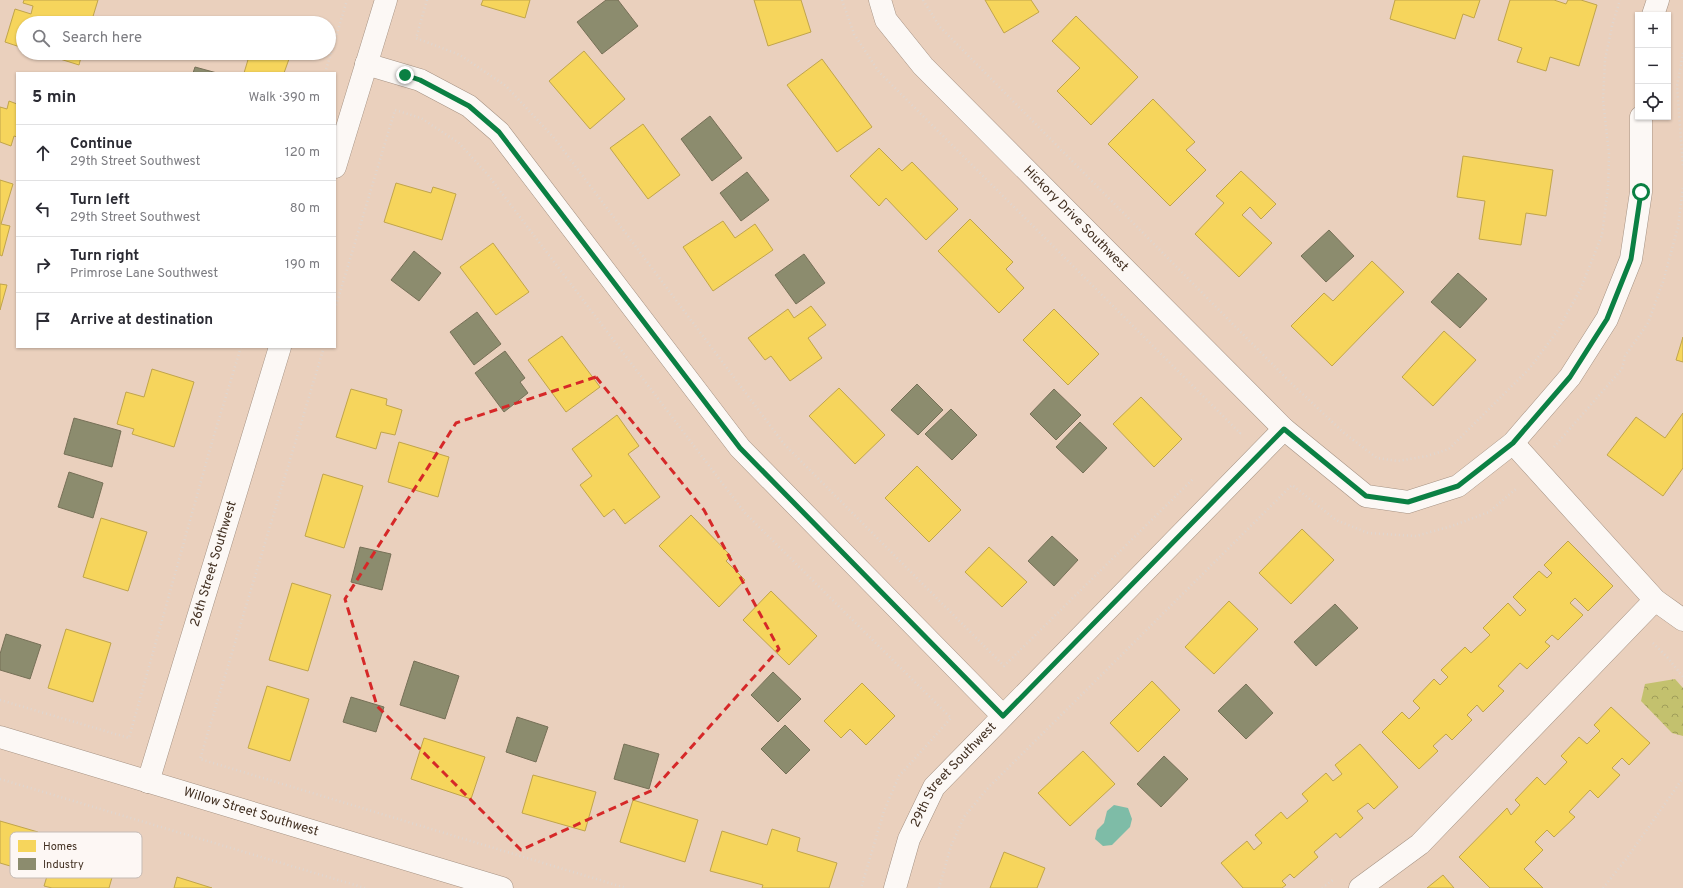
<!DOCTYPE html>
<html lang="en">
<head>
<meta charset="utf-8">
<style>
	:root { --surface:#fff; --page:#f7f7f7; --text:#2b2b33; --muted:#7c7c81; --line:#e1e1e2 }
	body { margin:0; font-family:Overpass,sans-serif; background:var(--page); color:var(--text) }
	.controls { position:absolute; right:12px; top:12px; display:grid; overflow:hidden; border-radius:0px; box-shadow:0 1px 3px #0004 }
	.controls button { width:36px; height:36px; display:grid; place-items:center; padding:0; border:0; border-bottom:1px solid var(--line); background:var(--surface); color:var(--text); font:20px sans-serif }
	.stop { position:absolute; width:12px; height:12px; margin:-9px; border:3px solid #0b8043; border-radius:50%; background:#fff }
	.stop.end { background:#0b8043; border-color:#fff; box-shadow:0 1px 4px #0008 }
	.list { margin:0; padding:0; list-style:none }
	h2 { display:flex; justify-content:space-between; align-items:center; height:52px; margin:0; padding:0 16px; font-size:17px }
	h2 small { font-size:13px; font-weight:400; color:var(--muted) }
	.list li { display:grid; grid-template-columns:26px 1fr auto; gap:12px; align-items:center; box-sizing:border-box; height:56px; padding:0 16px; border-top:1px solid var(--line) }
	.list b { display:block; font-size:15px; white-space:nowrap }
	.list p { margin:0; font-size:13px; white-space:nowrap; color:var(--muted) }
	.list em { font-size:13px; font-style:normal; color:var(--muted) }
	.icon { flex:none; width:22px; height:22px; fill:none; stroke:currentColor; stroke-width:2; stroke-linecap:round; stroke-linejoin:round }
	.map { position:relative; flex:none; width:1683px; height:888px; overflow:hidden }
	.search { position:absolute; background:var(--surface); box-shadow:0 1px 3px #0004; left:16px; top:16px; width:320px; height:44px; display:flex; align-items:center; gap:10px; box-sizing:border-box; padding:0 14px; border-radius:22px; color:var(--muted); font-size:15px }
	.panel { position:absolute; background:var(--surface); box-shadow:0 1px 3px #0004; left:16px; top:72px; width:320px; height:276px; border-radius:0px }
	.map>svg:first-child { display:block }
	.park { fill:url(#park-crowns) }
	.water { fill:#7ebca7 }
	.homes { fill:#f6d55c; stroke:#c0a44b }
	.industry { fill:#8c8c6e; stroke:#767057 }
	.lines { fill:none; stroke-linecap:round; stroke-linejoin:round }
	.minor-casing { stroke:#a59283; stroke-width:23 }
	.path { stroke:#dfd6d0; stroke-width:2.5; stroke-dasharray:1 3; stroke-linecap:butt }
	.minor { stroke:#fcf8f5; stroke-width:22 }
	.route { stroke:#0b8043; stroke-width:5 }
	.marked { fill:none; stroke:#d62828; stroke-width:3; stroke-dasharray:8 5; stroke-linejoin:round }
	.labels { text-anchor:middle; dominant-baseline:central; stroke-width:4; stroke-linejoin:round; paint-order:stroke }
	.street-label { font-size:13px; fill:#423022; stroke:#fdf7f4 }
	.key { fill:#fdf7f4; stroke:#c5bbb5; stroke-width:1 }
	.key-label { font-size:11px; fill:#423022 }
</style>
</head>
<body>
<div class="map">
<svg width="1683" height="888" viewBox="0 0 1683 888">
	<defs>
		<pattern id="park-crowns" width="20" height="18" patternUnits="userSpaceOnUse"><rect width="20" height="18" fill="#c3c16e"/><path d="M2 6a3 3 0 1 1 6 0M12 15a3 3 0 1 1 6 0" fill="none" stroke="#a09d5a"/></pattern>
	</defs>
	<rect width="100%" height="100%" fill="#ead0bd"/>
	<path class="park" d="M1675,679L1683,688V736L1672,733L1641,701L1645,684Z"/>
	<path class="water" d="M1114,805L1128,808L1132,819L1130,827L1112,845L1103,846L1095,839L1097,830L1104,823L1107,811Z"/>
	<path class="homes" d="M24,0H98L91,23H23V48L5,42L15,9L31,14L33,6L23,3Z
		M483,0H530L525,18L481,5Z
		M754,0H801L811,32L768,46Z
		M985,0H1031L1039,12L1004,33Z
		M1395,0H1480L1474,18L1463,14L1455,39L1390,19Z
		M1510,0H1554L1566,4L1568,0H1581L1597,5L1579,66L1550,57L1546,71L1517,62L1522,48L1498,40Z
		M1076,16L1138,77L1091,125L1057,91L1080,68L1052,41Z
		M584,51L625,99L590,129L549,81Z
		M41,53H82L79,65Z
		M250,53H269L289,59L284,73H244Z
		M822,59L872,127L837,152L787,85Z
		M1153,99L1195,142L1186,150L1206,170L1170,206L1108,144Z
		M9,101L17,104V137L14,136L11,146L0,142V107L7,109Z
		M643,124L680,175L648,199L610,148Z
		M879,148L902,171L912,162L958,209L926,240L886,198L879,206L850,176Z
		M1463,156L1553,170L1546,216L1526,213L1521,245L1479,239L1485,201L1457,197Z
		M1241,171L1276,204L1261,219L1250,207L1242,215L1272,243L1239,277L1195,234L1224,203L1216,196Z
		M0,180L13,184L1,224L10,226L2,256L0,255Z
		M396,183L431,193L433,187L456,194L442,240L384,222Z
		M970,219L1013,262L1006,269L1024,288L999,313L938,251Z
		M723,221L735,238L755,224L773,250L713,291L683,247Z
		M493,243L529,292L496,315L460,267Z
		M1372,261L1404,292L1332,366L1291,326L1324,293L1333,301Z
		M0,284L7,285L0,310Z
		M811,306L826,325L808,338L822,358L790,381L771,356L765,360L748,338L788,309L794,318Z
		M1054,309L1099,354L1068,385L1023,340Z
		M1444,331L1476,360L1433,406L1402,377Z
		M562,336L600,387L566,412L528,360Z
		M1683,337V362L1676,360Z
		M152,369L194,382L174,447L132,434L134,429L117,424L126,392L144,397Z
		M839,388L885,435L855,464L809,416Z
		M351,389L387,399L386,405L402,410L395,435L381,432L376,449L336,437Z
		M1141,397L1182,439L1154,467L1113,424Z
		M1683,413V468L1663,496L1607,455L1636,417L1665,438Z
		M617,415L639,446L628,454L660,497L625,524L614,509L604,517L580,485L592,476L572,449Z
		M399,442L449,457L438,497L388,482Z
		M917,466L961,510L929,542L885,498Z
		M323,474L363,486L344,548L305,536Z
		M691,515L731,556L726,561L745,580L719,607L659,546Z
		M101,518L147,532L128,591L83,577Z
		M1302,529L1334,560L1291,604L1259,573Z
		M1568,541L1613,586L1588,611L1575,598L1570,603L1583,615L1558,640L1552,635L1545,642L1550,646L1527,669L1520,663L1498,686L1504,691L1483,712L1477,705L1467,715L1472,720L1452,740L1446,734L1433,746L1438,751L1419,769L1382,732L1402,712L1409,719L1420,708L1413,701L1434,679L1440,685L1448,677L1441,670L1465,647L1471,653L1490,635L1483,628L1508,603L1520,616L1526,610L1513,597L1539,571L1547,578L1552,573L1544,565Z
		M989,547L1027,582L1002,607L965,572Z
		M292,583L331,595L308,671L269,660Z
		M771,591L817,636L789,665L743,620Z
		M1229,601L1258,629L1214,674L1185,647Z
		M66,629L111,643L93,702L48,688Z
		M1152,681L1180,710L1138,752L1110,723Z
		M862,683L895,716L866,745L850,729L841,738L824,721Z
		M267,686L309,699L290,761L248,748Z
		M1611,707L1650,743L1629,765L1622,758L1612,768L1620,775L1598,798L1590,790L1569,812L1575,817L1554,837L1547,830L1535,842L1543,850L1524,869L1543,888H1490L1459,857L1507,808L1511,815L1520,805L1515,800L1537,777L1545,785L1567,762L1561,756L1579,737L1587,744L1600,731L1594,725Z
		M424,738L485,757L471,799L411,779Z
		M1360,744L1398,787L1374,809L1368,803L1357,811L1363,818L1340,838L1336,833L1314,852L1318,857L1294,878L1290,874L1282,881L1286,885L1282,888H1243L1221,863L1247,841L1254,850L1262,843L1255,835L1281,812L1287,819L1308,801L1302,794L1326,773L1333,781L1342,774L1335,765Z
		M1083,751L1115,784L1070,826L1038,793Z
		M533,775L596,792L585,831L522,813Z
		M633,800L698,820L685,862L620,842Z
		M0,821L38,832L27,871L0,863Z
		M772,829L800,838L797,851L837,863L829,888H762L763,885L710,871L722,831L767,845Z
		M57,843L117,860L109,888H52L44,886Z
		M1004,852L1045,868L1037,888H990Z
		M1443,875L1454,888H1427Z
		M177,877L212,888H174Z"/>
	<path class="industry" d="M606,0H618L638,26L602,54L577,22Z
		M195,67L217,73H193Z
		M710,116L742,158L712,181L681,139Z
		M747,172L769,200L741,221L720,193Z
		M1329,230L1354,256L1326,282L1301,256Z
		M414,251L441,273L419,301L391,280Z
		M804,254L825,283L796,304L775,275Z
		M1458,273L1487,299L1460,328L1431,302Z
		M477,312L501,344L474,365L450,332Z
		M505,351L525,378L520,382L528,393L504,412L475,373Z
		M917,384L943,410L918,435L891,410Z
		M1054,389L1081,415L1056,440L1030,414Z
		M951,409L977,435L952,460L925,434Z
		M74,418L121,431L112,467L64,454Z
		M1080,422L1107,448L1083,473L1056,447Z
		M69,472L103,483L93,518L58,507Z
		M1052,536L1078,560L1054,586L1028,561Z
		M360,547L391,554L382,590L351,582Z
		M1335,604L1358,628L1316,666L1294,642Z
		M6,634L41,645L30,679L0,670V654Z
		M414,661L459,676L445,719L400,705Z
		M773,672L801,699L778,722L751,695Z
		M1246,684L1273,713L1246,739L1218,711Z
		M351,697L384,707L376,732L343,722Z
		M517,717L548,727L536,762L506,752Z
		M785,725L810,750L786,774L761,749Z
		M624,744L659,754L649,789L614,779Z
		M1164,756L1188,779L1161,807L1137,784Z"/>
	<g class="lines">
		<g class="minor-casing">
			<g id="minor">
				<path id="s1" d="M880,0L886,20L923,66L1284,429"/>
				<path d="M1653,15L1658,0"/>
				<path d="M366,64L420,80L469,106L499,132L740,448L1003,716"/>
				<path d="M335,167L386,0"/>
				<path d="M1513,443L1655,600L1683,620"/>
				<path id="s2" d="M0,737L502,888"/>
				<path id="s3" d="M148,782L280,347"/>
				<path id="s4" d="M895,888L909,839L934,787L1284,429L1366,496L1408,502L1458,486L1513,443L1570,377L1607,319L1631,259L1641,192V117"/>
				<path d="M1360,888L1420,844L1655,600"/>
			</g>
		</g>
		<path class="path" d="M427,0L416,38L460,55L506,86L555,139L784,444L1004,666L1193,479
			M842,0L854,34L879,72L1240,433L1239,434
			M923,0L940,27L1290,382L1344,433L1377,458L1398,461L1427,456L1449,449L1530,368L1558,330L1581,288L1602,235L1608,188L1609,154L1603,100L1605,60L1612,26L1620,0
			M1683,53L1677,86L1683,167
			M325,73L347,0
			M335,309L395,110L421,118L459,143L488,175L745,513L951,718L899,776L884,811L861,888
			M324,347L200,759L626,888
			M1554,447L1622,369L1625,356L1648,323L1663,282L1678,227L1683,186
			M1653,643L1668,658L1683,677
			M0,700L129,738L212,442L241,347
			M0,779L365,888
			M939,888L951,846L964,817L987,789L1292,485L1336,520L1368,533L1416,536L1452,526L1489,512L1517,488
			M1322,888L1333,880
			M1603,888L1627,858L1683,778"/>
		<use href="#minor" class="minor"/>
	</g>
	<g class="lines">
		<path class="route" d="M405,75L420,80L469,106L499,132L740,448L1003,716L1284,429L1366,496L1408,502L1458,486L1513,443L1570,377L1607,319L1631,259L1641,192"/>
	</g>
	<path class="marked" d="M596,377L704,510L779,649L653,790L521,850L377,706L345,599L456,423Z"/>
	<g class="labels">
		<g class="street-label">
			<text stroke="none"><textPath href="#s1" startOffset="296">Hickory Drive Southwest</textPath></text>
			<text stroke="none"><textPath href="#s3" startOffset="228">26th Street Southwest</textPath></text>
			<text stroke="none"><textPath href="#s4" startOffset="130">29th Street Southwest</textPath></text>
			<text stroke="none"><textPath href="#s2" startOffset="262">Willow Street Southwest</textPath></text>
		</g>
	</g>
	<rect x="10" y="832" width="132" height="46" rx="6" class="key"/>
	<rect x="18" y="840" width="18" height="12" fill="#f6d55c"/>
	<rect x="18" y="858" width="18" height="12" fill="#8c8c6e"/>
	<g class="key-label">
		<text x="43" y="850">Homes</text>
		<text x="43" y="868">Industry</text>
	</g>
</svg>
<div class="controls">
<button>+</button>
<button>−</button>
<button><svg class="icon" aria-label="locate" viewBox="0 0 24 24"><circle cx="12" cy="12" r="6"/><path d="M12 2v4M12 18v4M2 12h4M18 12h4"/></svg></button>
</div>
<div class="stop" style="left:1641px;top:192px"></div>
<div class="stop end" style="left:405px;top:75px"></div>
<div class="search"><svg class="icon" aria-label="search" viewBox="0 0 24 24"><circle cx="10" cy="10" r="6"/><path d="M15 15l6 6"/></svg>Search here</div>
<section class="panel">
<h2>5 min<small>Walk · 390 m</small></h2>
<ul class="list">
<li><svg class="icon" aria-label="ahead" viewBox="0 0 24 24"><path d="M12 20V5M6 11l6-6 6 6"/></svg><div><b>Continue</b><p>29th Street Southwest</p></div><em>120 m</em></li>
<li><svg class="icon" aria-label="left" viewBox="0 0 24 24"><path d="M17 20v-9H6M10 6l-5 5 5 5"/></svg><div><b>Turn left</b><p>29th Street Southwest</p></div><em>80 m</em></li>
<li><svg class="icon" aria-label="right" viewBox="0 0 24 24"><path d="M7 20v-9h11M14 6l5 5-5 5"/></svg><div><b>Turn right</b><p>Primrose Lane Southwest</p></div><em>190 m</em></li>
<li><svg class="icon" aria-label="arrive" viewBox="0 0 24 24"><path d="M6 21V4h12l-3 4 3 4H6"/></svg><div><b>Arrive at destination</b></div></li>
</ul>
</section>
</div>
</body>
</html>
